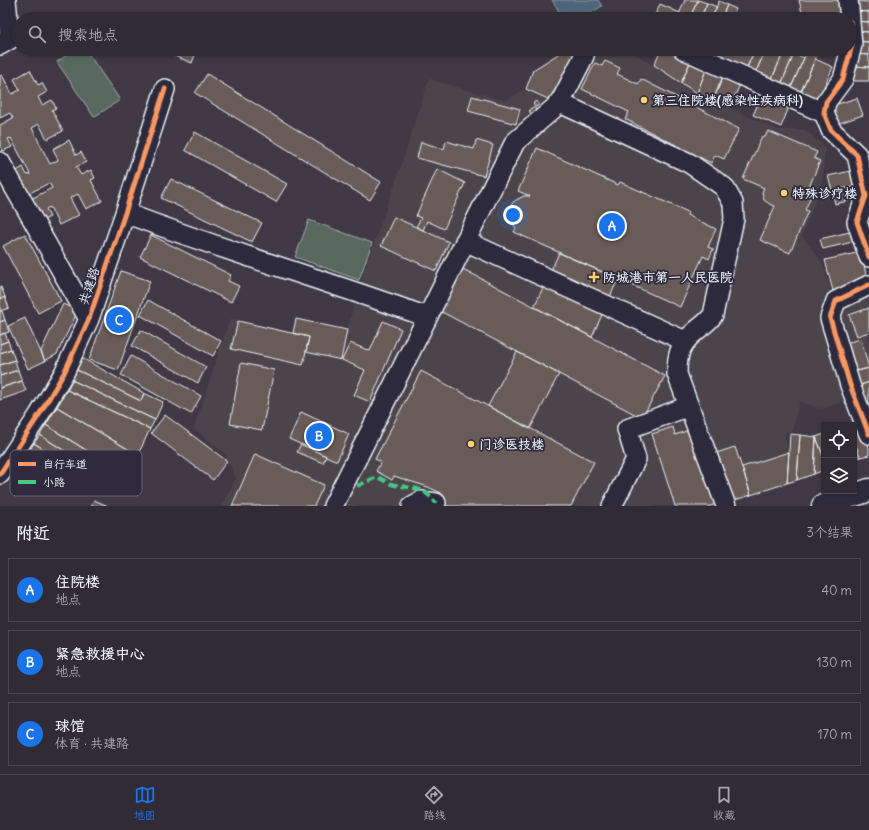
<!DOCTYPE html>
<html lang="zh">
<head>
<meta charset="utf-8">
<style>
	:root { --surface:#302b34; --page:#38333c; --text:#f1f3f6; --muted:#a8a7ac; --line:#4b474f; --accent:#1a73e8 }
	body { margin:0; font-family:Delius,"LXGW WenKai TC",sans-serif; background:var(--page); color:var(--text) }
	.controls { position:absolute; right:12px; bottom:12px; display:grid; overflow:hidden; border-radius:0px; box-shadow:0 1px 3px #0004 }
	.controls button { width:36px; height:36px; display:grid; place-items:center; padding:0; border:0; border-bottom:1px solid var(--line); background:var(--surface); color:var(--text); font:20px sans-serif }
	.you { position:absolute; left:513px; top:215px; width:14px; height:14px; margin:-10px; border:3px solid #fff; border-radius:50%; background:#1a73e8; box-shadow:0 0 0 6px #1a73e833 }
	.badge { display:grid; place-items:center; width:26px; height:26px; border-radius:50%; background:var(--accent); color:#fff; font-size:13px; font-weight:700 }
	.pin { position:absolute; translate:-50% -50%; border:2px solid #fff; box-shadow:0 1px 4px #0006 }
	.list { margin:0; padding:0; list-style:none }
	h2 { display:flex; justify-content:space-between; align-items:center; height:52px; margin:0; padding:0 16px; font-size:17px }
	h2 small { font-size:13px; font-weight:400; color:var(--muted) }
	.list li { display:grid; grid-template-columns:26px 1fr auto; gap:12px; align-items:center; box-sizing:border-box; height:64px; margin:0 8px 8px; padding:0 8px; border:1px solid var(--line); border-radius:0px }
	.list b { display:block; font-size:15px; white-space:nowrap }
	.list p { margin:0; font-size:13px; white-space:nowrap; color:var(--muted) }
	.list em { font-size:13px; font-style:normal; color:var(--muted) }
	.icon { flex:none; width:22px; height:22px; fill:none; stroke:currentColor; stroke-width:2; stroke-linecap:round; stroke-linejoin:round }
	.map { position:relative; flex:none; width:869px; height:506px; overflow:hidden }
	.search { position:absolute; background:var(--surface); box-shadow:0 1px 3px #0004; left:12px; right:12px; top:12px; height:44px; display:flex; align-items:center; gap:10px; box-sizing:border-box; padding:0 14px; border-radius:22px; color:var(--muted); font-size:15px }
	.sheet { height:268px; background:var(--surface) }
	nav { display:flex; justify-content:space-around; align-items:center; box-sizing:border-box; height:56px; border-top:1px solid var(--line); background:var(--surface); font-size:11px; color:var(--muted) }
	nav a { display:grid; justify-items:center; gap:2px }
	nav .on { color:var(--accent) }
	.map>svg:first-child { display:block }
	.built { fill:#4c444b }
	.green { fill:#58675e; stroke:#a0acab }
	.water { fill:#4e6578; stroke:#8c9dab }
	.building { fill:#695c58; stroke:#e8f1f8 }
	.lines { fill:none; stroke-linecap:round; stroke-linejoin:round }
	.minor-casing { stroke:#e8f1f8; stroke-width:22 }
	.major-casing { stroke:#e8f1f8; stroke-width:25 }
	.minor { stroke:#2f2a3d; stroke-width:19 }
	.major { stroke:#2f2a3d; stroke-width:22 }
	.quiet { stroke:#46c982; stroke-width:4; stroke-dasharray:8 4; stroke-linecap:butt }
	.cycleway-casing { stroke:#2f2a3d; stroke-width:8 }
	.cycleway { stroke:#f99763; stroke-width:5 }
	.poi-dot { fill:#ffd166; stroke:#2f2a3d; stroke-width:1.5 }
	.labels { text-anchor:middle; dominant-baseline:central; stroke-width:3.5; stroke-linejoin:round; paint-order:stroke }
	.poi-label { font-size:13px; font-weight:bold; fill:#e8f1f8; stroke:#2f2a3d; text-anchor:start }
	.street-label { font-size:13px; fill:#e8f1f8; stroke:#2f2a3d }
	.key { fill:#2f2a3d; stroke:#666675; stroke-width:1 }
	.key-label { font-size:11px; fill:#e8f1f8 }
</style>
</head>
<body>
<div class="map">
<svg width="869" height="506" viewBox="0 0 869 506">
	<rect width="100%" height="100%" fill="#403945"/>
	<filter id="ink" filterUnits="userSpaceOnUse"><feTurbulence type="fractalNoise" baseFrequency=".025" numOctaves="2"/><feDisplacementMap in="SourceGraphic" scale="8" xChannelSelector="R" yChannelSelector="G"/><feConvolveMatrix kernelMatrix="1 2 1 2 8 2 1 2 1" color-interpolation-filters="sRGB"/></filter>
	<g filter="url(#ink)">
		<path class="built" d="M565,49H627L697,93L778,130H805L825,147L822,183L802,236L822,263L832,294L848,400L821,409L799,401L792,432L784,433L789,452L742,467L751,495L710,506H221L236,479L225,454L194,428L230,319L292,333L296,319L347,330L357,292L403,160L429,79L505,101L526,89L532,70Z
			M869,296V419L837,316L840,308Z"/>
		<path class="green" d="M76,49H85L120,100L94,117L57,62Z
			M309,220L372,243L359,280L295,257Z"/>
		<path class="water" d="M552,0H598L602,6L581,19H564Z"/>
		<path class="building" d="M685,0H698L689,19H677Z
			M698,0L707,3L700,19H689Z
			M799,0H841L845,18L802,13Z
			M719,1L727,5L721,19H711Z
			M856,1L869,2V12L856,11Z
			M707,3L717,7L711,19H700Z
			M660,4L680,13L677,19H653Z
			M727,5L736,9L731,19H721Z
			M856,11L869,12V22L855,21Z
			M802,13L845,18V19H803Z
			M855,21L869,22V32L855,31Z
			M855,31L869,32V42L855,41Z
			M855,41L869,42V55L854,54Z
			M157,49H197L192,63Z
			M566,49H575L581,58L548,99L526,89L533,70Z
			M661,49H675L693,56L681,83L654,65Z
			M708,49H718L714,58L705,55Z
			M718,49H755L745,72L714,58Z
			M755,49H766L754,76L745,72Z
			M766,49H785L770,83L754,76Z
			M785,49H796L780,87L770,83Z
			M808,49L818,53L799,96L789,92Z
			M794,54L804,58L789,92L780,87Z
			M854,54L869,55V67L853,66Z
			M692,58L708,65L697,93L681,83Z
			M815,59L833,67L816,104L799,96Z
			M605,61L620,68L617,74L638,84L641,79L739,129L724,159L715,155L711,163L625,119L629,112L582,89L595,63L602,66Z
			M708,65L725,72L713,100L697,93Z
			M853,66L869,67V81H853Z
			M30,70L38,85L42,83L47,92L38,97L42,105L52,100L56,108L52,110L63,131L47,139L39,124L32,128L50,164L58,160L53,149L69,140L76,155L81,152L86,162L76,167L81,175L91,170L95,178L91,180L102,201L86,209L78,194L70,198L79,215L59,225L50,207L46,209L50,217L42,221L27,201L52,188L49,183L24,196L15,172L23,167L27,175L30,174L11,138L8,139L12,147L3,151L0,145V125L13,118L10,113L0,118V76L2,75L12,94L20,90L14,79Z
			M725,72L742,80L730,107L713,100Z
			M207,74L381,182L370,200L195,93Z
			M762,95L789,107L781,127L753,115Z
			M472,96L520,109L516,124L468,111Z
			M857,98L863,115L837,124L831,106Z
			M533.5 104a2.5 2.5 0 1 1 5 0a2.5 2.5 0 1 1-5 0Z
			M529.5 111a3.5 3.5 0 1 1 7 0a3.5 3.5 0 1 1-7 0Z
			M768,131L817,152L814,158L820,161L806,194L811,196L805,210L808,211L790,253L760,240L775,206L771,205L764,200L762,192L764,188L743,179L762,136L765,137Z
			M195,132L287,184L276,202L185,150Z
			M476,140L493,145L484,176L417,158L421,142L444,149L446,141L474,149Z
			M537,148L618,185L620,182L688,212L687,215L716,229L708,247L713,249L709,259L703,256L680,307L514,232L516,228L509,219L510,208L513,202L518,199L524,196H530L518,191Z
			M437,169L465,183L444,229L427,221L423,230L416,227L421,218L416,216Z
			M855,170L858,186L832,191L828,176Z
			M171,179L262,223L252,242L161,198Z
			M858,186L861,198L835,204L832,191Z
			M394,217L449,242L436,271L381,246Z
			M858,230L861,240L823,249L820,239Z
			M25,234L61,301L38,313L3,246Z
			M151,235L231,275L228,281L239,286L231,302L140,257Z
			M861,252L867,279L833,291L825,260Z
			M559,253L618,279L592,337L534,307Z
			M463,269L665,376L642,418L440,311Z
			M121,271L150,281L118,370L89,360Z
			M0,287H1L5,297L0,299Z
			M5,297L9,308L0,311V299Z
			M148,300L221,341L213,356L140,315Z
			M63,304L78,311L57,354L45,361L41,351Z
			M869,308V332L857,336L849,315Z
			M0,311H2L5,320L0,322Z
			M25,318L45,361L28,369L8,326Z
			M296,319L347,330L341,360L306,352L309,337L293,333Z
			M5,320L9,332L0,335V322Z
			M238,321L309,337L303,365L231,349Z
			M383,321L401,329L370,402L354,395L365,370L342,360L350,343L370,351Z
			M141,330L206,367L198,383L132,346Z
			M5,333L8,341L0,344V335Z
			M861,339L869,368L853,372L845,343Z
			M8,341L11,349L0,353V344Z
			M11,349L15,360L0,365V353Z
			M517,352L559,374L530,429L488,406Z
			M131,356L201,396L191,414L121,375Z
			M82,358L144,393L141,401L77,370Z
			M15,360L18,370L0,376V365Z
			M241,363L274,370L262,430L230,424Z
			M869,368V382L858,386L853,372Z
			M18,370L22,381L0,388V376Z
			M77,370L141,401L144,393L163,402L155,420L72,380Z
			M421,371L594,462L571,506H434L441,493L428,487L394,476L392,480L376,471L381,462L375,459Z
			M72,380L155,420L150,429L67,390Z
			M22,381L26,391L0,400V388Z
			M869,382V419L858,386Z
			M67,390L150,429L138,455L57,407Z
			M57,407L138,455L121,472L46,425Z
			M301,412L349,434L337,461L289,439Z
			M165,415L227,461L213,480L151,433Z
			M860,422L869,448V455L860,457L854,440V425H850Z
			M46,425L121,472L108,479L40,435Z
			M673,427L675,435L692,429L717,504L710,506H675L652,434Z
			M790,434L800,435L797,480L787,483Z
			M824,434V458L816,437Z
			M40,435L108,479L98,484L34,443Z
			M800,435L816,437L814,474L797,480Z
			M816,437L824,458V470L814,474Z
			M854,440L860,457L854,460Z
			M34,443L98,484L83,488L64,478L24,466L21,464Z
			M301,444L326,456L323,463L297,452Z
			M735,447L751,495L729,502L713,454Z
			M789,452L787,483L751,495L742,467Z
			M255,454L324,485L314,506H232Z
			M94,500L108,506H91Z"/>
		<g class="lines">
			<g class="minor-casing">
				<path id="minor" d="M848,0L850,19
					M850,22L852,45L843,79L826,102L824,113L831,130L857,155L866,196L857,222L869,257
					M0,45L10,39L6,0
					M683,49L824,113
					M560,103L689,163L724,187L733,203L734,219L713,315C708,322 703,325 697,330C680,344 677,353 677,374L726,506
					M0,162L89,319
					M125,213C225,251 327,281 427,317
					M465,241L685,341
					M869,285L836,301L830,318L850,385L869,434
					M0,474L39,415L64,373L89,319L125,213L165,89
					M333,506L515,142L560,103L584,56
					M412,506L421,501L436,503
					M612,506L636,459L627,429L689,406"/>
			</g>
			<g class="major-casing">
				<path id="major" d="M823,506L869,490"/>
			</g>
			<use href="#minor" class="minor"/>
			<use href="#major" class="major"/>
			<path class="quiet" d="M357,486L377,477C382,479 386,482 391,484C411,489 422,485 436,503"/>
			<g class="cycleway-casing">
				<path id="cycleway" d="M850,22L852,45L843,79L826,102L824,113L831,130L857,155L866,196L857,222L869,257
					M869,285L836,301L830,318L850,385L869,434
					M0,474L39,415L64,373L89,319L125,213L165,89"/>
			</g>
			<use href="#cycleway" class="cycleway"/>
		</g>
	</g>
	<g class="poi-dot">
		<circle cx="644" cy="100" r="4"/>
		<circle cx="784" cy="193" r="4"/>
		<path d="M592 271h4v4h4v4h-4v4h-4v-4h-4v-4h4z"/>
		<circle cx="471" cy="444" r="4"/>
	</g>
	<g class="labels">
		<g class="poi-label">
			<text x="652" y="100">第三住院楼(感染性疾病科)</text>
			<text x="792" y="193">特殊诊疗楼</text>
			<text x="603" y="277">防城港市第一人民医院</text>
			<text x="479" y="444">门诊医技楼</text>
		</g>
		<g class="street-label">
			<text transform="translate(89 286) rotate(-71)">共建路</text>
		</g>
	</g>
	<rect x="10" y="450" width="132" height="46" rx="6" class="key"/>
	<rect x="18" y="462" width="18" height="4" fill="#f99763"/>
	<rect x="18" y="480" width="18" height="4" fill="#46c982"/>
	<g class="key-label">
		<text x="43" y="468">自行车道</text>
		<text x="43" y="486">小路</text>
	</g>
</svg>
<div class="controls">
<button><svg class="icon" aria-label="locate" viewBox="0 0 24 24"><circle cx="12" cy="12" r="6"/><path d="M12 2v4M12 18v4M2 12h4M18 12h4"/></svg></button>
<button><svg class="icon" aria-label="layers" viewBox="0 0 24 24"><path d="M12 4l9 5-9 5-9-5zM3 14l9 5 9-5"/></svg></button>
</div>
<div class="you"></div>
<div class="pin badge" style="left:612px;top:226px">A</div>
<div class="pin badge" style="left:319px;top:436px">B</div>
<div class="pin badge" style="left:119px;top:320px">C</div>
<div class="search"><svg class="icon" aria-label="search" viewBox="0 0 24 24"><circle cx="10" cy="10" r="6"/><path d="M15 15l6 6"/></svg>搜索地点</div>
</div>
<section class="sheet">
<h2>附近<small>3个结果</small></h2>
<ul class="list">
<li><span class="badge">A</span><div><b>住院楼</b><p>地点</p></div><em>40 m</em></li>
<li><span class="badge">B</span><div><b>紧急救援中心</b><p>地点</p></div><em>130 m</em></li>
<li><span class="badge">C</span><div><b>球馆</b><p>体育 · 共建路</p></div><em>170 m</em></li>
</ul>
</section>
<nav>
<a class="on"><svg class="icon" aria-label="map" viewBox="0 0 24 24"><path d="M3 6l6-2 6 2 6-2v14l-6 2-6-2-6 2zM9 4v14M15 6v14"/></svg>地图</a>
<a><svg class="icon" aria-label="directions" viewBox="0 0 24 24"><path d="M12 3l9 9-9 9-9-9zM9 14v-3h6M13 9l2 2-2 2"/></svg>路线</a>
<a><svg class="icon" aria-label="saved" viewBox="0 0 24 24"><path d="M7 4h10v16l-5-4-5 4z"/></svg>收藏</a>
</nav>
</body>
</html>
